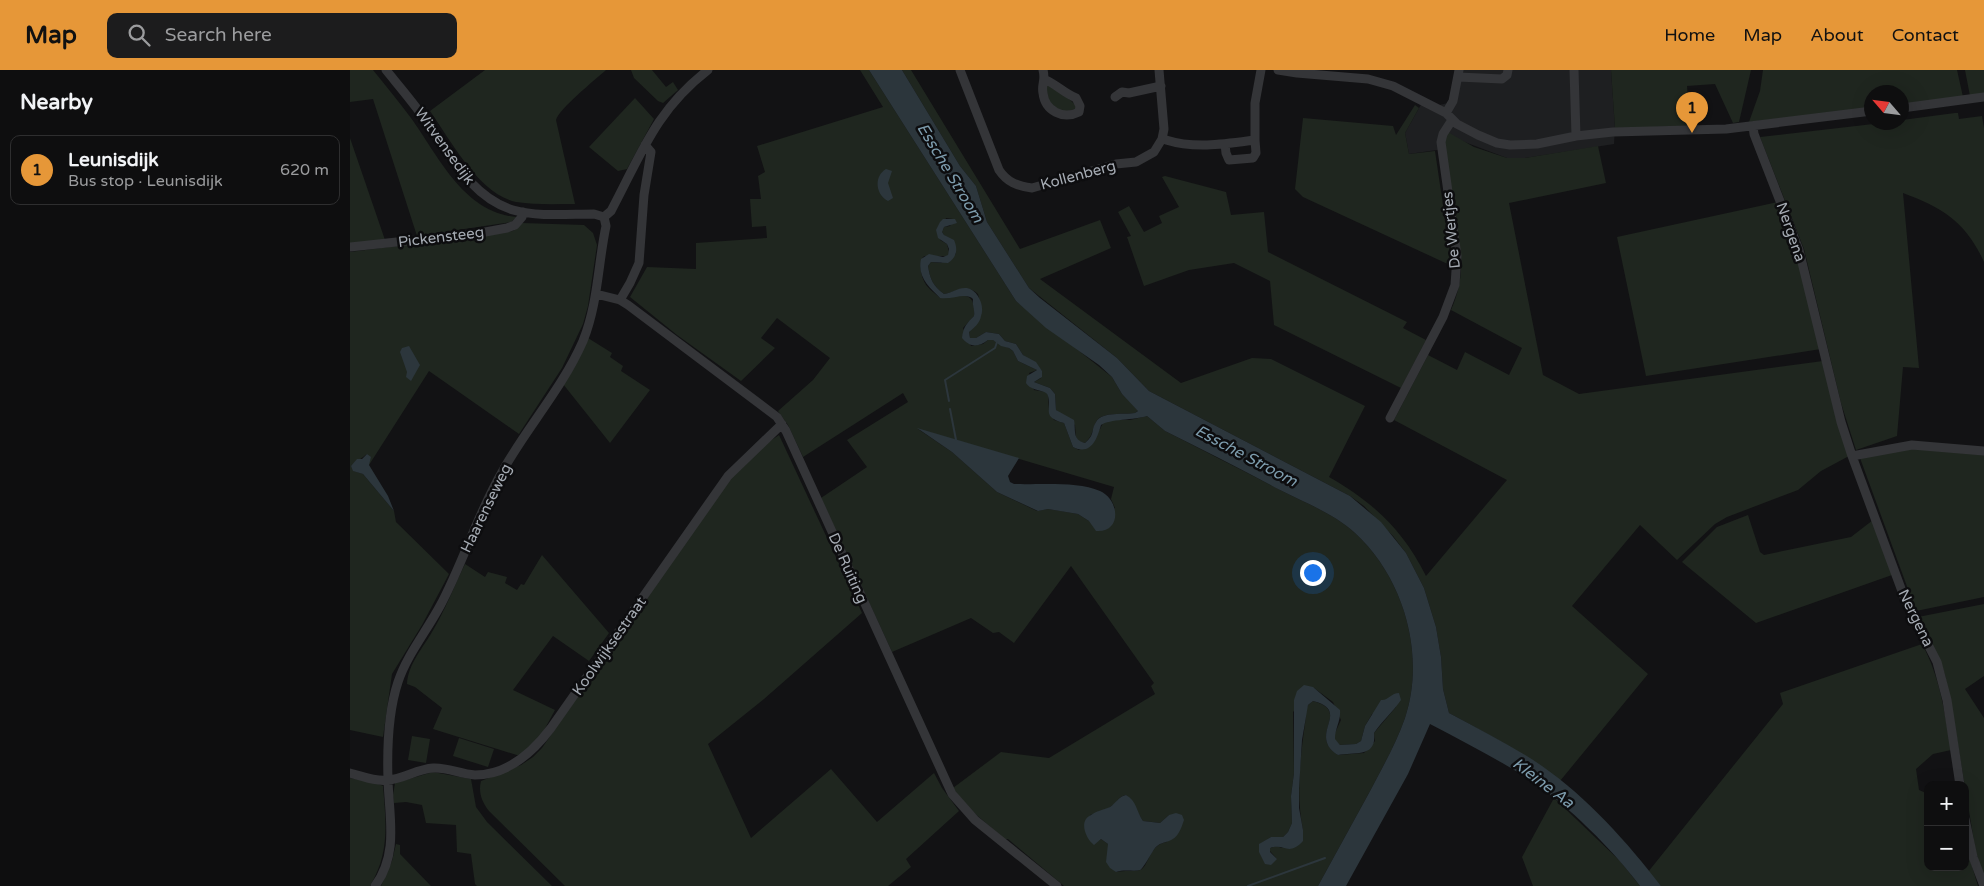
<!DOCTYPE html>
<html lang="en">
<head>
<meta charset="utf-8">
<style>
	:root { --surface:#0e0e0f; --page:#1c1c1d; --text:#f1f3f6; --muted:#9b9c9e; --line:#2e2e2f; --accent:#e69738 }
	body { margin:0; font-family:"Varela Round",sans-serif; background:var(--page); color:var(--text) }
	.controls { position:absolute; right:15px; bottom:15px; display:grid; overflow:hidden; border-radius:10px; box-shadow:0 5px 20px #0002 }
	.controls button { width:45px; height:45px; display:grid; place-items:center; padding:0; border:0; border-bottom:1px solid var(--line); background:var(--surface); color:var(--text); font:25px sans-serif }
	.compass { position:absolute; left:1514px; top:15px; width:45px; height:45px; border-radius:50%; background:var(--surface); box-shadow:0 5px 20px #0002; rotate:298deg }
	.you { position:absolute; left:962px; top:502px; width:18px; height:18px; margin:-12px; border:4px solid #fff; border-radius:50%; background:#1a73e8; box-shadow:0 0 0 8px #1a73e833 }
	.badge { display:grid; place-items:center; width:32px; height:32px; border-radius:50%; background:var(--accent); color:#111; font-size:16px; font-weight:700 }
	.pin { position:absolute; translate:-50% -41px; filter:drop-shadow(0 1px 2px #0008) }
	.pin::after { content:''; position:absolute; top:26px; width:18px; height:15px; background:inherit; clip-path:polygon(0 0,100% 0,50% 100%) }
	.list { margin:0; padding:0; list-style:none }
	h2 { display:flex; justify-content:space-between; align-items:center; height:65px; margin:0; padding:0 20px; font-size:21px }
	h2 small { font-size:16px; font-weight:400; color:var(--muted) }
	.list li { display:grid; grid-template-columns:32px 1fr auto; gap:15px; align-items:center; box-sizing:border-box; height:70px; margin:0 10px 10px; padding:0 10px; border:1px solid var(--line); border-radius:10px }
	.list b { display:block; font-size:19px; white-space:nowrap }
	.list p { margin:0; font-size:16px; white-space:nowrap; color:var(--muted) }
	.list em { font-size:16px; font-style:normal; color:var(--muted) }
	.icon { flex:none; width:28px; height:28px; fill:none; stroke:currentColor; stroke-width:2; stroke-linecap:round; stroke-linejoin:round }
	.map { position:relative; flex:none; width:1634px; height:816px; overflow:hidden }
	header { display:flex; align-items:center; gap:30px; box-sizing:border-box; height:70px; padding:0 25px; background:var(--accent); color:#111 }
	header strong { font-size:24px }
	nav { display:flex; gap:28px; margin-inline-start:auto; font-size:18px }
	.search { width:350px; height:45px; background:var(--page); display:flex; align-items:center; gap:12px; box-sizing:border-box; padding:0 18px; border-radius:10px; color:var(--muted); font-size:19px }
	main { display:flex }
	aside { flex:1; background:var(--surface) }
	.map>svg:first-child { display:block }
	.built { fill:#1e1f21 }
	.green { fill:#1f261f; fill-rule:evenodd }
	.water { fill:#2c363c }
	.lines { fill:none; stroke-linecap:round; stroke-linejoin:round }
	.stream { stroke:#2c363c; stroke-width:2 }
	.minor { stroke:#343538; stroke-width:9 }
	.labels { text-anchor:middle; dominant-baseline:central; stroke-width:5; stroke-linejoin:round; paint-order:stroke }
	.street-label { font-size:15px; fill:#a5abb3; stroke:#0d0d0f }
	.water-label { font-size:16px; font-style:italic; fill:#7d9cad; stroke:#0d0d0f }
</style>
</head>
<body>
<header>
<strong>Map</strong>
<div class="search"><svg class="icon" aria-label="search" viewBox="0 0 24 24"><circle cx="10" cy="10" r="6"/><path d="M15 15l6 6"/></svg>Search here</div>
<nav><a>Home</a><a>Map</a><a>About</a><a>Contact</a></nav>
</header>
<main>
<aside>
<h2>Nearby<small></small></h2>
<ul class="list">
<li><span class="badge">1</span><div><b>Leunisdijk</b><p>Bus stop · Leunisdijk</p></div><em>620 m</em></li>
</ul>
</aside>
<div class="map">
<svg width="1634" height="816" viewBox="0 0 1634 816">
	<rect width="100%" height="100%" fill="#121214"/>
	<path class="built" d="M1105,0H1261L1265,58L1264,74L1175,88H1157L1112,71L1094,79L1059,84L1055,63L1073,31L1085,36L1098,33L1102,22Z"/>
	<path class="green" d="M0,0H23C36,16 49,32 61,48C89,87 114,143 167,147L161,152L67,166L23,29L0,32Z
		M135,0H256C246,9 209,39 206,50L225,134C206,134 185,135 166,132C129,124 101,71 80,41Z
		M281,0H302L316,17L323,12L328,20L313,33L308,31L284,8Z
		M510,0H519L666,231L762,307L772,324L789,340L785,343C775,345 751,341 746,352C741,362 744,364 735,373L728,371L726,367L725,355L706,340L705,324L700,318L684,312L691,308L692,301L673,285L666,274L655,271L649,264L636,262L626,268H620L619,262L632,241L628,224C617,213 606,222 594,224C583,216 580,209 578,196L581,192L591,193L606,184L592,162L594,157L600,156L603,149L596,148L590,170L597,174L599,182L598,186H574C568,192 571,206 575,213C578,219 586,224 590,228C610,226 626,218 624,246L613,258L621,276L633,274L638,270H643L659,278L663,281L668,291L687,300L679,303L684,320L696,322L698,325L699,341L704,350L714,353L723,377L729,380L750,359L753,353L758,350H780L797,346L815,361C854,381 892,400 930,420C956,433 984,444 1005,463C1054,508 1076,585 1055,648C1046,674 1032,698 1019,723C1002,754 985,785 968,816H714L658,769H655C636,753 617,739 603,718L651,682L699,688L805,624L801,616L804,613L721,496L664,573L649,562L643,563L621,548L542,582L471,428L517,397L497,370L558,332L553,323L453,387L438,355L428,341L463,310L480,288L427,248L411,268L425,278L391,311L327,265L280,227L297,197L346,199V173L417,168L416,156L402,157L400,129H411L408,106L415,102L407,76L533,37ZM568,359L764,417L761,429L765,438L739,451L728,444L711,441L698,439L687,441L647,422L602,382ZM964,618L983,632L991,650L985,663V670L990,675L1006,674L1011,671L1015,656L1022,644L1046,637L1024,663L1025,671L1014,683L988,685C956,665 1003,642 963,631L958,635C955,641 956,648 955,654C950,689 946,725 953,760L932,778L926,776L920,778V781L927,789L910,774L921,767H933L938,762L942,753L941,726L944,703L943,642ZM776,725L793,751L810,753L819,745L817,772C799,774 799,797 790,800C784,802 774,800 766,802L758,778V774L751,769L748,771L740,745C748,743 756,740 763,735C768,731 769,726 776,725Z
		M552,0H561L670,179L750,150L761,178L690,209L831,313L902,288L921,289L1015,336L979,407C1023,432 1053,460 1076,506L1157,410L1044,350L1078,285L1107,300L1115,282L1159,305L1172,278L1101,240C1109,222 1112,205 1111,186L1094,79L1096,61L1124,77L1157,88H1175L1248,76L1256,113L1159,133L1193,305L1229,324L1473,291L1499,386L1471,401L1448,420L1377,447L1365,454L1327,490L1290,455L1222,536L1298,604L1210,711C1176,683 1137,664 1099,643L1093,619L1091,587L1086,557L1074,518L1056,483L1043,466L1014,436L1000,426L799,321L767,288L679,218L637,152L626,116L610,96Z
		M1261,0H1401L1389,52L1383,53L1365,14L1337,16L1340,56L1265,58Z
		M1413,0H1607L1613,27L1552,35V22H1522L1521,38L1399,52L1410,21Z
		M1615,0H1634V24L1620,26Z
		M698,14C709,22 720,28 728,38L713,43L699,34L696,16Z
		M285,28L304,49L277,99L268,101L239,77Z
		M1065,35L1069,38L1055,63L1059,84L1085,81L1102,196L953,127L945,119L953,48L1043,56L1046,65Z
		M1605,43H1608L1609,49L1632,46L1634,58V192C1616,152 1593,138 1553,123L1569,298L1553,297L1547,366L1506,380L1491,333L1454,179L1410,67L1532,53L1552,52V50Z
		M0,68L35,170L0,174Z
		M815,106L876,122L881,145L914,142L918,182L1057,252L1053,258L1076,270L1051,318L924,255L920,211L884,193L839,200L794,216L777,167L781,166L768,142L779,136L794,162L812,153L809,146L829,137L812,107Z
		M1428,132L1445,176L1471,279L1296,306L1267,167Z
		M172,153L234,155L243,163L247,175L238,236L233,254L212,298L169,364L79,301L19,395L17,384L1,396L4,401L13,404L44,441L46,452L99,504L72,555L42,604L33,667L0,660V182L163,161Z
		M238,268L262,283L260,287L273,296L271,301L300,320L260,373L213,314Z
		M429,365L512,543L414,629L358,674L401,768L481,699L527,752L584,703L592,718L609,741L556,789L561,797L538,816H215L139,741C132,732 128,722 131,711L171,695L183,687L192,678L386,394Z
		M1551,379H1634V527L1566,541L1510,388Z
		M1398,445L1410,482L1414,485L1501,467L1523,450L1542,505L1406,553L1332,492L1367,457Z
		M192,485L259,563L239,591L203,566L163,620L205,640L192,664L170,686L83,659L92,638L65,617L57,614C58,594 73,578 82,562C95,541 104,516 115,494L135,507L138,502L157,507L155,513L167,520L171,514L174,515Z
		M1634,534V606L1615,619L1634,648V806L1626,783L1602,639L1595,605L1590,590L1568,547Z
		M1572,574C1590,607 1595,643 1601,680L1583,684L1566,699L1569,720L1578,724V797H1615V783H1618L1628,816H1311L1298,802L1433,634L1430,623Z
		M62,666L80,669L76,693L58,690Z
		M109,668L144,679L138,697L103,686Z
		M83,702L121,709L126,737L137,752L202,816H127L125,814L121,784L107,782L106,755L76,753L72,735L56,732L44,733L43,725L45,713Z
		M0,708L24,712L33,716C36,754 40,782 20,816H0Z
		M1204,728L1270,791L1290,816H1183L1172,787Z
		M46,774L50,775V784L81,816H31L42,791Z"/>
	<path class="water" d="M519,0H552L610,96L626,116L637,152L679,218L690,228L767,288L799,321L1000,426L1031,452L1056,483L1074,518L1086,557L1091,587L1093,619L1099,643C1130,660 1163,676 1192,696C1238,728 1277,772 1311,816H1290C1264,781 1217,734 1180,710C1148,689 1114,672 1080,654L1058,704L996,816H968C985,785 1002,754 1019,723C1032,698 1046,674 1055,648C1076,585 1054,508 1005,463C984,444 956,433 930,420C892,400 854,380 815,361L797,346C785,350 759,349 751,355C747,369 741,386 723,377L714,353C691,347 702,340 698,326C697,319 681,322 676,313L677,306L687,300L668,291L663,281L659,278L651,276L643,270H638C629,277 620,278 612,268C613,257 617,253 624,246C625,239 622,236 623,229C616,222 602,230 590,228C579,217 567,207 571,189L579,184L593,187L598,185L599,179L597,174L588,168L586,160L590,152L593,149H605L607,153L594,157L592,162L594,165L604,170C608,179 607,187 598,193L581,192L578,196C580,209 583,216 594,224C602,223 608,217 617,218C628,220 635,236 631,246C630,253 624,258 619,262L620,268H626L636,262L649,264L655,271L666,274L673,285L686,292L692,301V307L684,312L700,318L705,324L706,340L724,350C726,360 722,370 735,373C746,363 740,362 746,352C752,341 774,345 785,343L788,341L772,324L762,307L749,295L696,258L666,231Z
		M536,99L542,101L538,113L543,128L538,131C525,124 524,106 536,99Z
		M59,276L70,295L61,311L56,307L57,302L50,282L52,278Z
		M567,358L669,388L658,406L660,412L664,414C689,415 727,411 750,421C770,430 772,463 746,461L739,451L728,444L698,439L688,441L647,422L602,382Z
		M17,384L21,387L19,395L38,426L44,441L13,404L3,401L1,396L7,389H12Z
		M954,615L963,617L990,640C991,651 985,658 985,669L990,675L1006,674L1011,671L1015,656L1031,630C1038,631 1041,623 1049,623L1051,630C1043,642 1032,651 1024,663C1027,688 1005,682 988,685C956,665 1003,641 963,631L958,635L952,670L949,719V738L953,760V771C938,787 935,773 920,778V782L927,789L921,795L915,794L909,782V774L921,767H933L938,762L942,753L941,726L944,703V630L947,621Z
		M776,725C787,731 786,741 793,751L810,753L819,745L826,743L832,745L834,750C831,759 828,768 819,771C813,773 810,773 805,778C802,782 793,799 790,800C784,802 775,799 766,802L760,798L756,792L758,774L751,769L744,775C736,769 728,751 741,745C746,741 753,740 760,737C766,733 769,726 776,725Z"/>
	<g class="lines">
		<path class="stream" d="M599,331L595,310L645,278L647,272
			M600,339L606,370
			M898,816L975,788"/>
		<path class="minor" d="M36,0C49,16 62,31 74,48C99,82 120,127 163,140C188,147 218,144 244,144L254,147
			M610,0L649,100C657,112 667,116 682,118L766,94L786,92L804,82L812,69L814,59L809,0
			M693,0C696,11 691,14 693,23C695,41 713,50 729,42L730,36L726,28C714,23 707,15 696,10
			M928,0L947,3L1018,9L1043,16L1096,43L1107,54L1128,65L1147,73L1160,75L1187,74L1226,66L1263,62L1376,59L1522,41
			M1224,0L1226,66
			M1108,7L1152,9L1157,5L1158,0
			M765,27L772,22L779,23L811,16
			M1552,38L1634,27
			M1096,43L1103,31L1109,0
			M1403,56L1404,64L1449,180L1491,352L1502,386L1556,532L1587,592L1597,630L1610,715
			M816,70C845,79 875,74 905,70V33L911,0
			M875,74L876,83L879,90L903,88L906,83L905,70
			M254,147L261,141C291,85 305,41 358,0
			M0,177L130,163L157,158L165,155L172,147L173,142
			M246,224L270,230L278,235L427,347L436,361L602,724L625,750L707,816
			M270,230L280,213L289,193L294,125L301,82L295,75
			M1040,348L1093,247L1105,215L1107,186L1091,72L1093,64L1102,50
			M1502,386L1562,375L1634,381
			M0,703C12,706 26,712 38,710C53,709 67,699 83,698C97,697 110,704 125,705C157,705 183,682 201,658L378,406L432,354
			M1615,749L1623,787L1634,816
			M25,816C49,783 39,747 38,710C37,679 38,642 48,612C57,585 76,562 90,536C113,493 127,445 152,402C177,357 212,319 233,271C248,234 248,194 256,156L254,147"/>
	</g>
	<g class="labels">
		<g class="street-label">
			<text transform="translate(95 76) rotate(54)">Witvensedijk</text>
			<text transform="translate(728 105) rotate(-15)">Kollenberg</text>
			<text transform="translate(1101 160) rotate(-96)">De Wertjes</text>
			<text transform="translate(1441 162) rotate(71)">Nergena</text>
			<text transform="translate(91 167) rotate(-7)">Pickensteeg</text>
			<text transform="translate(136 438) rotate(-64)">Haarenseweg</text>
			<text transform="translate(498 498) rotate(66)">De Ruiting</text>
			<text transform="translate(1566 548) rotate(64)">Nergena</text>
			<text transform="translate(259 576) rotate(-55)">Koolwijksestraat</text>
		</g>
		<g class="water-label">
			<text transform="translate(600 103) rotate(59)">Essche Stroom</text>
			<text transform="translate(896 386) rotate(28)">Essche Stroom</text>
			<text transform="translate(1193 713) rotate(37)">Kleine Aa</text>
		</g>
	</g>
</svg>
<div class="controls">
<button>+</button>
<button>−</button>
</div>
<svg class="compass" viewBox="-18 -18 36 36"><path d="M0-13l5 13h-10z" fill="#e53935"/><path d="M0 13l5-13h-10z" fill="#9b9c9e"/></svg>
<div class="you"></div>
<div class="pin badge" style="left:1342px;top:63px">1</div>
</div>
</main>
</body>
</html>
